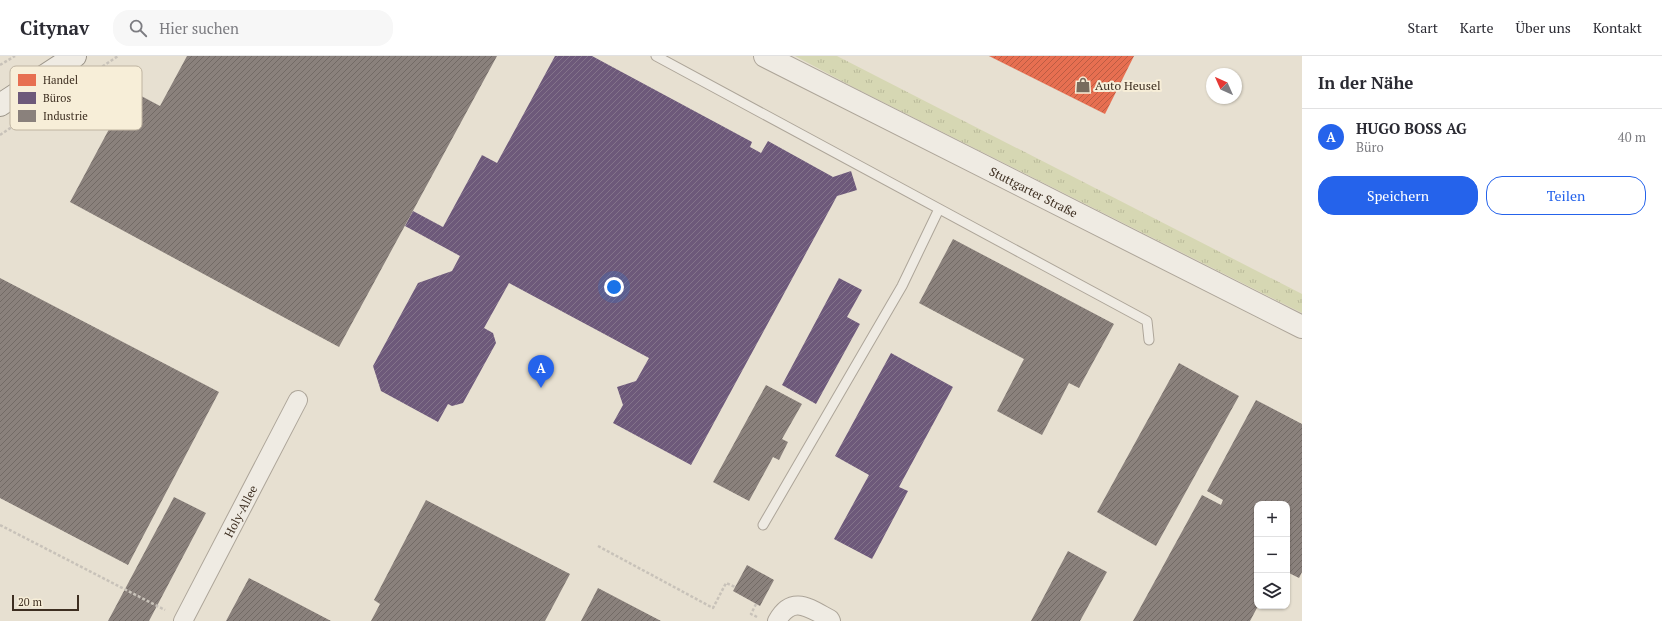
<!DOCTYPE html>
<html lang="de">
<head>
<meta charset="utf-8">
<style>
	:root { --surface:#fff; --page:#f7f7f7; --text:#2b2b33; --muted:#7c7c81; --line:#e1e1e2; --accent:#2563eb }
	body { margin:0; font-family:"PT Serif",serif; background:var(--page); color:var(--text) }
	.controls { position:absolute; right:12px; bottom:12px; display:grid; overflow:hidden; border-radius:8px; box-shadow:0 1px 3px #0004 }
	.controls button { width:36px; height:36px; display:grid; place-items:center; padding:0; border:0; border-bottom:1px solid var(--line); background:var(--surface); color:var(--text); font:20px sans-serif }
	.compass { position:absolute; left:1206px; top:12px; width:36px; height:36px; border-radius:50%; background:var(--surface); box-shadow:0 1px 3px #0004; rotate:315deg }
	.scale { position:absolute; left:12px; bottom:10px; width:67px; box-sizing:border-box; padding-left:4px; border:2px solid #3d2e20; border-top:0; font-size:11px; line-height:14px; white-space:nowrap; color:#3d2e20; -webkit-text-stroke:3px #f7eed8; paint-order:stroke }
	.you { position:absolute; left:614px; top:231px; width:14px; height:14px; margin:-10px; border:3px solid #fff; border-radius:50%; background:#1a73e8; box-shadow:0 0 0 6px #1a73e833 }
	.badge { display:grid; place-items:center; width:26px; height:26px; border-radius:50%; background:var(--accent); color:#fff; font-size:13px; font-weight:700 }
	.pin { position:absolute; translate:-50% -33px; filter:drop-shadow(0 1px 2px #0008) }
	.pin::after { content:''; position:absolute; top:21px; width:14px; height:12px; background:inherit; clip-path:polygon(0 0,100% 0,50% 100%) }
	.list { margin:0; padding:0; list-style:none }
	h2 { display:flex; justify-content:space-between; align-items:center; height:52px; margin:0; padding:0 16px; font-size:17px }
	h2 small { font-size:13px; font-weight:400; color:var(--muted) }
	.list li { display:grid; grid-template-columns:26px 1fr auto; gap:12px; align-items:center; box-sizing:border-box; height:56px; padding:0 16px; border-top:1px solid var(--line) }
	.list b { display:block; font-size:15px; white-space:nowrap }
	.list p { margin:0; font-size:13px; white-space:nowrap; color:var(--muted) }
	.list em { font-size:13px; font-style:normal; color:var(--muted) }
	.actions { display:flex; gap:8px; padding:12px 16px }
	.actions a { flex:1; padding:9px 0; border:1px solid var(--accent); border-radius:16px; text-align:center; font-size:14px; color:var(--accent) }
	.actions .main { background:var(--accent); color:#fff }
	.icon { flex:none; width:22px; height:22px; fill:none; stroke:currentColor; stroke-width:2; stroke-linecap:round; stroke-linejoin:round }
	.map { position:relative; flex:none; width:1302px; height:565px; overflow:hidden }
	header { display:flex; align-items:center; gap:24px; box-sizing:border-box; height:56px; padding:0 20px; background:var(--surface); border-bottom:1px solid var(--line) }
	header strong { font-size:19px }
	nav { display:flex; gap:22px; margin-inline-start:auto; font-size:14px }
	.search { width:280px; height:36px; background:var(--page); display:flex; align-items:center; gap:10px; box-sizing:border-box; padding:0 14px; border-radius:16px; color:var(--muted); font-size:15px }
	main { display:flex }
	aside { flex:1; background:var(--surface) }
	.map>svg:first-child { display:block }
	.grass { fill:url(#grass-tufts) }
	.shops { fill:url(#shops-hatch) }
	.offices { fill:url(#offices-hatch) }
	.industry { fill:url(#industry-hatch) }
	.lines { fill:none; stroke-linecap:round; stroke-linejoin:round }
	.service-casing { stroke:#ada599; stroke-width:11 }
	.minor-casing { stroke:#ada599; stroke-width:20 }
	.tertiary-casing { stroke:#ada599; stroke-width:24 }
	.secondary-casing { stroke:#9c958a; stroke-width:24 }
	.path { stroke:#c8c2b9; stroke-width:2.5; stroke-dasharray:3 2; stroke-linecap:butt }
	.service { stroke:#efebe3; stroke-width:9 }
	.minor { stroke:#efebe3; stroke-width:18 }
	.tertiary { stroke:#efebe3; stroke-width:22 }
	.secondary { stroke:#efebe3; stroke-width:22 }
	.labels { text-anchor:middle; dominant-baseline:central; stroke-width:4; stroke-linejoin:round; paint-order:stroke }
	.poi-label { font-size:12px; fill:#3d2e20; stroke:#f7eed8; text-anchor:start }
	.street-label { font-size:12px; fill:#3d2e20; stroke:#f7eed8 }
	.key { fill:#f7eed8; stroke:#bfb4a1; stroke-width:1 }
	.key-label { font-size:11px; fill:#3d2e20 }
</style>
</head>
<body>
<header>
<strong>Citynav</strong>
<div class="search"><svg class="icon" aria-label="search" viewBox="0 0 24 24"><circle cx="10" cy="10" r="6"/><path d="M15 15l6 6"/></svg>Hier suchen</div>
<nav><a>Start</a><a>Karte</a><a>Über uns</a><a>Kontakt</a></nav>
</header>
<main>
<div class="map">
<svg width="1302" height="565" viewBox="0 0 1302 565">
	<defs>
		<pattern id="grass-tufts" width="24" height="20" patternUnits="userSpaceOnUse"><rect width="24" height="20" fill="#d6d7b3"/><path d="M3 7l-1-3M5 7V3M7 7l1-3M15 17l-1-3M17 17v-4M19 17l1-3" fill="none" stroke="#b9b99a"/></pattern>
		<pattern id="shops-hatch" width="6" height="6" patternUnits="userSpaceOnUse"><rect width="6" height="6" fill="#e76f51"/><path d="M-1 1l2-2M0 6l6-6M5 7l2-2" fill="none" stroke="#bc5c43"/></pattern>
		<pattern id="offices-hatch" width="6" height="6" patternUnits="userSpaceOnUse"><rect width="6" height="6" fill="#6d597a"/><path d="M-1 1l2-2M0 6l6-6M5 7l2-2" fill="none" stroke="#83738a"/></pattern>
		<pattern id="industry-hatch" width="6" height="6" patternUnits="userSpaceOnUse"><rect width="6" height="6" fill="#8a817c"/><path d="M-1 1l2-2M0 6l6-6M5 7l2-2" fill="none" stroke="#726a65"/></pattern>
	</defs>
	<rect width="100%" height="100%" fill="#e7e0d1"/>
	<path class="grass" d="M795,0H837L1302,238V257L853,31Z"/>
	<path class="shops" d="M989,0H1134L1105,58Z"/>
	<path class="offices" d="M555,0H592L752,86L750,91L761,97L768,85L833,121L851,115L857,134L837,140L691,409L613,367L623,349L617,331L636,325L649,302L509,227L484,272L493,277L496,287L463,347L452,350L448,348L438,366L381,335L373,310L418,227L452,215L460,200L405,170L413,155L443,171L482,99L497,107Z
		M839,222L862,234L847,261L860,268L816,348L782,329Z
		M891,297L953,331L899,431L908,435L872,503L834,483L869,419L835,400Z"/>
	<path class="industry" d="M187,0H497L339,291L70,146L130,34L160,50Z
		M953,183L1114,268L1079,332L1069,327L1042,379L997,355L1024,303L919,247Z
		M0,222L219,336L128,509L0,442Z
		M1179,307L1239,340L1156,490L1097,456Z
		M766,329L802,348L782,383L788,386L779,404L773,401L749,445L713,426Z
		M1256,344L1302,368V516L1299,522L1287,516V448H1257L1258,550L1250,565H1133L1202,439L1221,449L1223,444L1207,435Z
		M174,441L206,457L149,565H108Z
		M426,444L570,518L545,565H371L380,548L374,544Z
		M1068,495L1107,516L1080,565H1031Z
		M747,509L774,524L760,550L733,535Z
		M249,522L331,565H226Z
		M598,532L661,565H581Z"/>
	<g class="lines">
		<g class="service-casing">
			<path id="service" d="M656,0L1147,265L1149,284
				M763,469L902,230L939,153"/>
		</g>
		<g class="minor-casing">
			<g id="minor">
				<path id="s1" d="M183,565L298,344"/>
				<path d="M777,565C792,538 809,552 830,563L831,565"/>
			</g>
		</g>
		<g class="tertiary-casing">
			<g id="tertiary">
				<path id="s2" d="M765,0L1302,271"/>
			</g>
		</g>
		<g class="secondary-casing">
			<path id="secondary" d="M0,49L75,0"/>
		</g>
		<path class="path" d="M0,9L15,0
			M90,19L118,0
			M0,79L46,48
			M0,469L165,554
			M598,490L713,552L726,527L735,531
			M756,548L751,558L757,561"/>
		<use href="#service" class="service"/>
		<use href="#minor" class="minor"/>
		<use href="#tertiary" class="tertiary"/>
		<use href="#secondary" class="secondary"/>
	</g>
	<defs>
		<g id="shop-bare" transform="scale(1.2)"><path d="M-5-2.5h2.3a2.7 3.5 0 0 1 5.4 0H5L5.5 6h-11ZM-1.5-2.5h3a1.5 2.3 0 0 0-3 0Z" fill="#786c5e" stroke="#f7eed8" stroke-width="2.5" paint-order="stroke"/></g>
	</defs>
	<g fill-rule="evenodd">
		<use href="#shop-bare" x="1083" y="29"/>
	</g>
	<g class="labels">
		<g class="poi-label">
			<text x="1095" y="29">Auto Heusel</text>
		</g>
		<g class="street-label">
			<text stroke="none"><textPath href="#s2" startOffset="301">Stuttgarter Straße</textPath></text>
			<text stroke="none"><textPath href="#s1" startOffset="124">Holy-Allee</textPath></text>
		</g>
	</g>
	<rect x="10" y="10" width="132" height="64" rx="6" class="key"/>
	<rect x="18" y="18" width="18" height="12" fill="#e76f51"/>
	<rect x="18" y="36" width="18" height="12" fill="#6d597a"/>
	<rect x="18" y="54" width="18" height="12" fill="#8a817c"/>
	<g class="key-label">
		<text x="43" y="28">Handel</text>
		<text x="43" y="46">Büros</text>
		<text x="43" y="64">Industrie</text>
	</g>
</svg>
<div class="controls">
<button>+</button>
<button>−</button>
<button><svg class="icon" aria-label="layers" viewBox="0 0 24 24"><path d="M12 4l9 5-9 5-9-5zM3 14l9 5 9-5"/></svg></button>
</div>
<svg class="compass" viewBox="-18 -18 36 36"><path d="M0-13l5 13h-10z" fill="#e53935"/><path d="M0 13l5-13h-10z" fill="#7c7c81"/></svg>
<div class="scale">20 m</div>
<div class="you"></div>
<div class="pin badge" style="left:541px;top:332px">A</div>
</div>
<aside>
<h2>In der Nähe<small></small></h2>
<ul class="list">
<li><span class="badge">A</span><div><b>HUGO BOSS AG</b><p>Büro</p></div><em>40 m</em></li>
</ul>
<div class="actions"><a class="main">Speichern</a><a>Teilen</a></div>
</aside>
</main>
</body>
</html>
